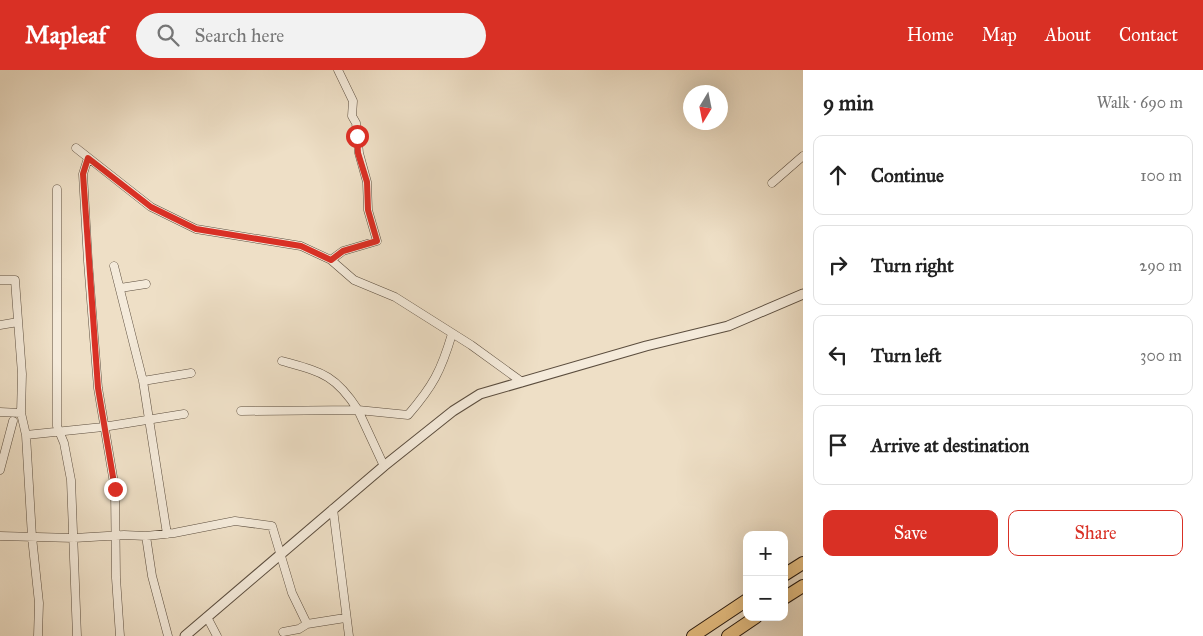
<!DOCTYPE html>
<html lang="en">
<head>
<meta charset="utf-8">
<style>
	:root { --surface:#fff; --page:#f2f2f2; --text:#222; --muted:#767676; --line:#e0e0e0; --accent:#d93025 }
	body { margin:0; font-family:"IM FELL Great Primer",serif; background:var(--page); color:var(--text) }
	.controls { position:absolute; right:15px; bottom:15px; display:grid; overflow:hidden; border-radius:10px; box-shadow:0 5px 20px #0002 }
	.controls button { width:45px; height:45px; display:grid; place-items:center; padding:0; border:0; border-bottom:1px solid var(--line); background:var(--surface); color:var(--text); font:25px sans-serif }
	.compass { position:absolute; left:683px; top:15px; width:45px; height:45px; border-radius:50%; background:var(--surface); box-shadow:0 5px 20px #0002; rotate:190deg }
	.stop { position:absolute; width:15px; height:15px; margin:-11px; border:4px solid #d93025; border-radius:50%; background:#fff }
	.stop.end { background:#d93025; border-color:#fff; box-shadow:0 1px 5px #0008 }
	.list { margin:0; padding:0; list-style:none }
	h2 { display:flex; justify-content:space-between; align-items:center; height:65px; margin:0; padding:0 20px; font-size:21px }
	h2 small { font-size:16px; font-weight:400; color:var(--muted) }
	.list li { display:grid; grid-template-columns:32px 1fr auto; gap:15px; align-items:center; box-sizing:border-box; height:80px; margin:0 10px 10px; padding:0 10px; border:1px solid var(--line); border-radius:10px }
	.list b { display:block; font-size:19px; white-space:nowrap }
	.list em { font-size:16px; font-style:normal; color:var(--muted) }
	.actions { display:flex; gap:10px; padding:15px 20px }
	.actions a { flex:1; padding:11px 0; border:1px solid var(--accent); border-radius:10px; text-align:center; font-size:18px; color:var(--accent) }
	.actions .main { background:var(--accent); color:#fff }
	.icon { flex:none; width:28px; height:28px; fill:none; stroke:currentColor; stroke-width:2; stroke-linecap:round; stroke-linejoin:round }
	.map { position:relative; flex:none; width:803px; height:566px; overflow:hidden }
	header { display:flex; align-items:center; gap:30px; box-sizing:border-box; height:70px; padding:0 25px; background:var(--accent); color:#fff }
	header strong { font-size:24px }
	nav { display:flex; gap:28px; margin-inline-start:auto; font-size:18px }
	.search { width:350px; height:45px; background:var(--page); display:flex; align-items:center; gap:12px; box-sizing:border-box; padding:0 18px; border-radius:28px; color:var(--muted); font-size:19px }
	main { display:flex }
	aside { flex:1; background:var(--surface) }
	.map>svg:first-child { display:block }
	.lines { fill:none; stroke-linecap:round; stroke-linejoin:round }
	.minor-casing { stroke:#5b4d3e; stroke-width:9 }
	.tertiary-casing { stroke:#5b4d3e; stroke-width:11 }
	.trunk-casing { stroke:#2a1c11; stroke-width:14 }
	.minor { stroke:#f4eada; stroke-width:8 }
	.tertiary { stroke:#f4eada; stroke-width:9 }
	.trunk { stroke:#e7c083; stroke-width:12 }
	.route { stroke:#d93025; stroke-width:6 }
</style>
</head>
<body>
<header>
<strong>Mapleaf</strong>
<div class="search"><svg class="icon" aria-label="search" viewBox="0 0 24 24"><circle cx="10" cy="10" r="6"/><path d="M15 15l6 6"/></svg>Search here</div>
<nav><a>Home</a><a>Map</a><a>About</a><a>Contact</a></nav>
</header>
<main>
<div class="map">
<svg width="803" height="566" viewBox="0 0 803 566">
	<rect width="100%" height="100%" fill="#eedfc6"/>
	<filter id="stains"><feTurbulence type="fractalNoise" baseFrequency=".004" numOctaves="4"/><feColorMatrix values="0 0 0 0 .2 0 0 0 0 .09 0 0 0 0 .02 0 0 0 .5 -.17"/></filter>
	<radialGradient id="worn" r=".72"><stop offset=".6" stop-color="#630" stop-opacity="0"/><stop offset="1" stop-color="#630" stop-opacity=".3"/></radialGradient>
	<g class="lines">
		<g class="minor-casing">
			<path id="minor" d="M76,78L151,137L196,159L301,176L331,190L354,210L395,227L471,275L522,312
				M88,88L83,104L88,191L98,318L115,419L116,508L120,566
				M772,113L803,86
				M57,119V356L64,373L71,410L77,566
				M331,190L343,181L377,171L368,140L367,112L359,83L356,53L352,46L353,31L338,0
				M114,196L143,311L167,464
				M0,210H15L22,304L21,343L26,365L32,467L39,533L38,566
				M120,218L146,214
				M0,255L18,252
				M143,311L191,303
				M241,341L358,340C335,304 321,302 282,291
				M0,342L21,343
				M26,365L103,357L184,344
				M384,396L358,340L408,345C433,316 441,301 452,264
				M0,400L13,351
				M333,439L349,566
				M0,466L74,468L124,465L146,466L174,463L235,451L272,456L292,523L307,554L345,548
				M146,466L152,506L168,566
				M207,547L217,566
				M283,562L299,559L307,554"/>
		</g>
		<g class="tertiary-casing">
			<path id="tertiary" d="M185,566L384,396L453,341L480,324L646,276L728,256L803,224"/>
		</g>
		<g class="trunk-casing">
			<path id="trunk" d="M784,505L803,493
				M784,528L803,516
				M693,566L747,530
				M728,566L756,547"/>
		</g>
		<use href="#minor" class="minor"/>
		<use href="#tertiary" class="tertiary"/>
		<use href="#trunk" class="trunk"/>
	</g>
	<g class="lines">
		<path class="route" d="M115,419L98,318L83,104L88,88L151,137L196,159L301,176L331,190L343,181L377,171L368,140L367,112L358,83L357,66"/>
	</g>
	<rect width="100%" height="100%" filter="url(#stains)"/>
	<rect width="100%" height="100%" fill="url(#worn)"/>
</svg>
<div class="controls">
<button>+</button>
<button>−</button>
</div>
<svg class="compass" viewBox="-18 -18 36 36"><path d="M0-13l5 13h-10z" fill="#e53935"/><path d="M0 13l5-13h-10z" fill="#767676"/></svg>
<div class="stop" style="left:357px;top:66px"></div>
<div class="stop end" style="left:115px;top:419px"></div>
</div>
<aside>
<h2>9 min<small>Walk · 690 m</small></h2>
<ul class="list">
<li><svg class="icon" aria-label="ahead" viewBox="0 0 24 24"><path d="M12 20V5M6 11l6-6 6 6"/></svg><div><b>Continue</b></div><em>100 m</em></li>
<li><svg class="icon" aria-label="right" viewBox="0 0 24 24"><path d="M7 20v-9h11M14 6l5 5-5 5"/></svg><div><b>Turn right</b></div><em>290 m</em></li>
<li><svg class="icon" aria-label="left" viewBox="0 0 24 24"><path d="M17 20v-9H6M10 6l-5 5 5 5"/></svg><div><b>Turn left</b></div><em>300 m</em></li>
<li><svg class="icon" aria-label="arrive" viewBox="0 0 24 24"><path d="M6 21V4h12l-3 4 3 4H6"/></svg><div><b>Arrive at destination</b></div></li>
</ul>
<div class="actions"><a class="main">Save</a><a>Share</a></div>
</aside>
</main>
</body>
</html>
